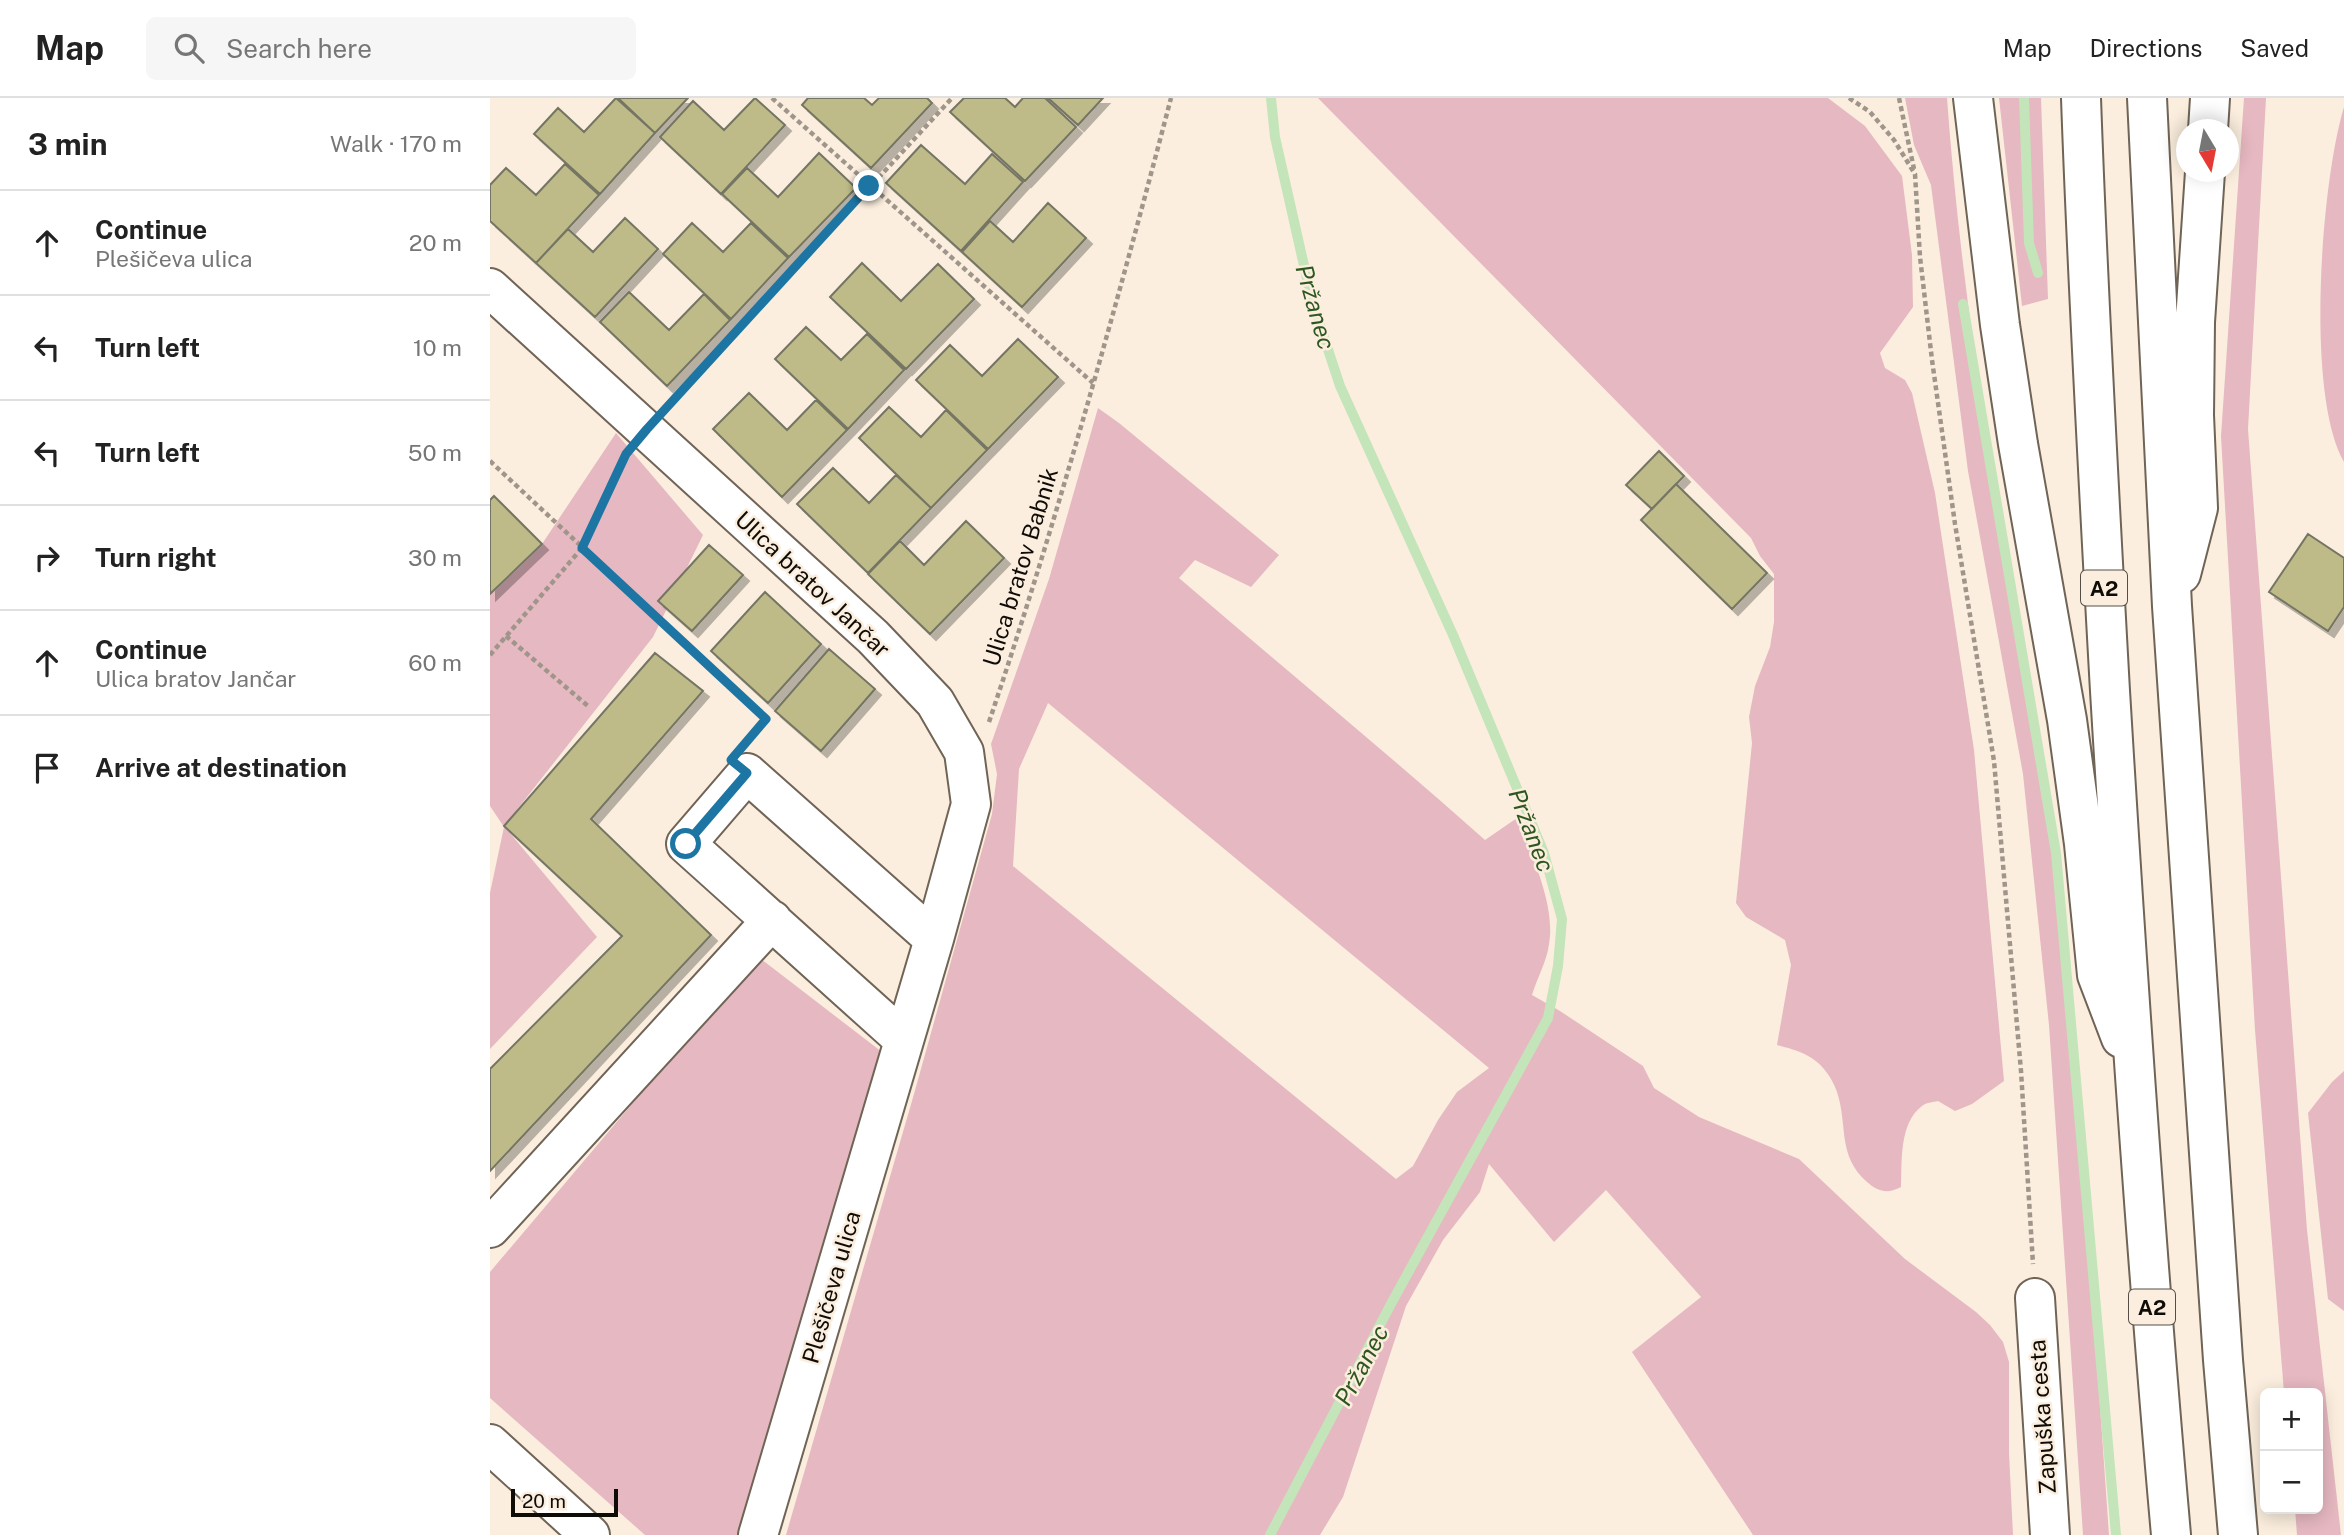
<!DOCTYPE html>
<html lang="en">
<head>
<meta charset="utf-8">
<style>
	:root { --surface:#fff; --page:#f6f6f6; --text:#222; --muted:#767676; --line:#e0e0e0 }
	body { margin:0; font-family:"Public Sans",sans-serif; background:var(--page); color:var(--text) }
	.controls { position:absolute; right:21px; bottom:21px; display:grid; overflow:hidden; border-radius:10px; box-shadow:0 4px 18px #0003 }
	.controls button { width:63px; height:63px; display:grid; place-items:center; padding:0; border:0; border-bottom:2px solid var(--line); background:var(--surface); color:var(--text); font:35px sans-serif }
	.compass { position:absolute; left:1686px; top:21px; width:63px; height:63px; border-radius:50%; background:var(--surface); box-shadow:0 4px 18px #0003; rotate:170deg }
	.scale { position:absolute; left:21px; bottom:18px; width:107px; box-sizing:border-box; padding-left:7px; border:4px solid #0f0b06; border-top:0; font-size:19px; line-height:24px; white-space:nowrap; color:#0f0b06; -webkit-text-stroke:5px #fbeede; paint-order:stroke }
	.stop { position:absolute; width:21px; height:21px; margin:-16px; border:5px solid #1d75a4; border-radius:50%; background:#fff }
	.stop.end { background:#1d75a4; border-color:#fff; box-shadow:0 2px 7px #0008 }
	.list { margin:0; padding:0; list-style:none }
	h2 { display:flex; justify-content:space-between; align-items:center; height:91px; margin:0; padding:0 28px; font-size:30px }
	h2 small { font-size:23px; font-weight:400; color:var(--muted) }
	.list li { display:grid; grid-template-columns:46px 1fr auto; gap:21px; align-items:center; box-sizing:border-box; height:105px; padding:0 28px; border-top:2px solid var(--line) }
	.list b { display:block; font-size:26px; white-space:nowrap }
	.list p { margin:0; font-size:23px; white-space:nowrap; color:var(--muted) }
	.list em { font-size:23px; font-style:normal; color:var(--muted) }
	.icon { flex:none; width:38px; height:38px; fill:none; stroke:currentColor; stroke-width:2; stroke-linecap:round; stroke-linejoin:round }
	.map { position:relative; flex:none; width:1854px; height:1437px; overflow:hidden }
	header { display:flex; align-items:center; gap:42px; box-sizing:border-box; height:98px; padding:0 35px; background:var(--surface); border-bottom:2px solid var(--line) }
	header strong { font-size:33px }
	nav { display:flex; gap:38px; margin-inline-start:auto; font-size:24px }
	.search { width:490px; height:63px; background:var(--page); display:flex; align-items:center; gap:18px; box-sizing:border-box; padding:0 24px; border-radius:10px; color:var(--muted); font-size:26px }
	main { display:flex }
	aside { flex:1; background:var(--surface) }
	.map>svg:first-child { display:block }
	.green { fill:#e6b8c1; fill-rule:evenodd }
	.lines { fill:none; stroke-linecap:round; stroke-linejoin:round }
	.stream { stroke:#c4e4b9; stroke-width:10 }
	.building { fill:#bebb89; stroke:#757564; stroke-width:2; filter:url(#shadow) }
	.minor-casing { stroke:#6f6456; stroke-width:42 }
	.highway-casing { stroke:#6f6456; stroke-width:42 }
	.path { stroke:#9f958a; stroke-width:4.5; stroke-dasharray:5 3.5; stroke-linecap:butt }
	.minor { stroke:#fff; stroke-width:38 }
	.highway { stroke:#fff; stroke-width:38 }
	.route { stroke:#1d75a4; stroke-width:9 }
	.labels { text-anchor:middle; dominant-baseline:central; stroke-width:5; stroke-linejoin:round; paint-order:stroke }
	.shield { fill:#fbeede; stroke:#564f47; stroke-width:2 }
	.shield-label { font-size:21px; font-weight:bold; fill:#0f0b06 }
	.street-label { font-size:23px; fill:#0f0b06; stroke:#fbeede }
	.water-label { font-size:24px; font-style:italic; fill:#2e571f; stroke:#fbeede }
</style>
</head>
<body>
<header>
<strong>Map</strong>
<div class="search"><svg class="icon" aria-label="search" viewBox="0 0 24 24"><circle cx="10" cy="10" r="6"/><path d="M15 15l6 6"/></svg>Search here</div>
<nav><a>Map</a><a>Directions</a><a>Saved</a></nav>
</header>
<main>
<aside>
<h2>3 min<small>Walk · 170 m</small></h2>
<ul class="list">
<li><svg class="icon" aria-label="ahead" viewBox="0 0 24 24"><path d="M12 20V5M6 11l6-6 6 6"/></svg><div><b>Continue</b><p>Plešičeva ulica</p></div><em>20 m</em></li>
<li><svg class="icon" aria-label="left" viewBox="0 0 24 24"><path d="M17 20v-9H6M10 6l-5 5 5 5"/></svg><div><b>Turn left</b></div><em>10 m</em></li>
<li><svg class="icon" aria-label="left" viewBox="0 0 24 24"><path d="M17 20v-9H6M10 6l-5 5 5 5"/></svg><div><b>Turn left</b></div><em>50 m</em></li>
<li><svg class="icon" aria-label="right" viewBox="0 0 24 24"><path d="M7 20v-9h11M14 6l5 5-5 5"/></svg><div><b>Turn right</b></div><em>30 m</em></li>
<li><svg class="icon" aria-label="ahead" viewBox="0 0 24 24"><path d="M12 20V5M6 11l6-6 6 6"/></svg><div><b>Continue</b><p>Ulica bratov Jančar</p></div><em>60 m</em></li>
<li><svg class="icon" aria-label="arrive" viewBox="0 0 24 24"><path d="M6 21V4h12l-3 4 3 4H6"/></svg><div><b>Arrive at destination</b></div></li>
</ul>
</aside>
<div class="map">
<svg width="1854" height="1437" viewBox="0 0 1854 1437">
	<defs>
		<filter id="shadow"><feDropShadow dx="6" dy="6" stdDeviation="0" flood-color="#0004"/></filter>
	</defs>
	<rect width="100%" height="100%" fill="#fbeede"/>
	<path class="green" d="M828,0H1338L1375,28L1412,78L1422,157L1423,209L1390,255L1395,270L1415,282L1422,295L1445,395L1484,652L1514,983L1482,1006L1465,1013L1448,1003C1443,1004 1435,1005 1432,1008C1409,1025 1412,1064 1411,1089C1398,1096 1388,1094 1377,1084C1347,1058 1358,1027 1347,994C1345,988 1341,980 1337,975C1325,957 1306,952 1287,947L1301,867L1295,842L1256,819L1246,805L1262,645L1259,619L1265,588L1280,549L1284,524V476L1270,458L1261,440Z
		M1415,0H1457C1468,152 1490,304 1515,454C1527,526 1544,597 1553,669C1585,924 1601,1181 1619,1437H1593L1559,927L1533,676L1478,373L1441,87L1424,47Z
		M1509,0H1551L1558,201L1532,208Z
		M1754,0H1776L1758,331L1817,1132L1851,1437H1807L1805,1411H1828V1295H1794L1765,932L1731,338Z
		M1854,9V364C1815,296 1831,85 1854,9Z
		M608,310L629,325L789,457L761,489L705,462L689,480C791,568 895,653 995,742L1027,720C1041,755 1066,808 1059,846C1057,863 1047,880 1042,897L1070,913L1153,968L1164,990L1209,1019L1309,1061L1415,1161L1486,1214L1500,1227L1513,1244L1519,1264V1355L1523,1437H1263L1142,1254L1211,1199L1116,1092L1064,1144L999,1066L990,1094L953,1142L916,1208L853,1399L830,1437H296L424,996L502,716L507,676L501,646L559,481ZM558,605L999,970L967,994L948,1022L923,1068L906,1081L523,768L529,671Z
		M126,335L213,437L163,539L14,728L107,839L0,951V795L14,729L0,708V496L52,446Z
		M267,858L392,954L255,1437H155L0,1300V1174Z
		M1854,973V1213L1838,1201L1818,1015L1842,984Z"/>
	<g class="lines">
		<path class="stream" d="M1534,0L1539,145L1548,175
			M1473,206L1566,755L1626,1437
			M780,1437L902,1204L1058,920L1068,868L1072,821L1054,755L963,537L850,288L822,203L785,39L781,0"/>
	</g>
	<path class="building" d="M126,0L165,35L110,96L44,36L68,10L94,34Z
		M128,0H198L165,35Z
		M265,0L295,27L231,96L170,39L203,3L234,32Z
		M318,0H374L382,7L389,0H437L442,5L381,70L312,7Z
		M474,0H515L525,9L533,0H555L586,29L535,83L460,14Z
		M558,0H613L588,27Z
		M431,47L475,86L502,56L533,84L471,153L396,85Z
		M329,55L366,90L299,159L232,96L257,70L288,99Z
		M75,66L109,97L46,165L0,123V87L16,70L46,97Z
		M558,105L596,140L532,209L472,154L500,123L523,144Z
		M135,120L168,151L105,219L46,165L78,131L103,154Z
		M202,125L233,154L261,125L298,160L241,221L173,156Z
		M372,165L411,203L448,166L484,201L416,271L340,199Z
		M139,194L179,232L214,196L240,222L177,288L110,224Z
		M316,229L351,262L377,236L414,272L358,331L285,261Z
		M528,241L568,279L498,351L426,282L460,247L492,278Z
		M259,295L297,332L326,302L357,332L292,399L223,331Z
		M399,309L431,339L456,312L497,352L441,410L369,340Z
		M1169,353L1194,378L1162,411L1136,387Z
		M343,370L379,405L406,377L441,410L378,475L307,406Z
		M1186,386L1277,475L1242,511L1151,422Z
		M4,398L52,446L0,496V402Z
		M476,423L514,460L440,536L378,476L410,443L434,467Z
		M1818,436L1854,460V509L1838,533L1779,494Z
		M219,447L253,477L202,533L168,503Z
		M275,494L331,546L278,605L221,553Z
		M339,551L385,591L331,653L285,613Z
		M165,555L213,593L101,721L221,837L0,1073V971L132,838L14,728Z"/>
	<g class="lines">
		<g class="minor-casing">
			<path id="minor" d="M0,190L383,539L445,604L474,654L481,706L444,841L268,1437
				M413,941L196,746L257,675L444,841
				M0,1130L282,822
				M1545,1200L1560,1437
				M0,1346L100,1437"/>
		</g>
		<g class="highway-casing">
			<path id="highway" d="M1483,0L1510,227L1528,346L1577,622L1594,746L1607,877L1631,940
				M1591,0C1598,198 1609,395 1620,593C1637,874 1656,1156 1681,1437
				M1657,0L1682,508L1733,1262L1748,1437
				M1718,32L1720,0
				M1691,476L1708,410L1704,317L1705,224L1715,74"/>
		</g>
		<path class="path" d="M282,0L603,285
			M1359,0L1380,14L1404,42L1425,76L1430,159L1442,262L1465,426L1504,663L1531,973L1543,1166
			M1409,0L1424,71
			M181,305L462,0
			M0,363L276,621L261,639
			M16,538L98,608
			M0,557L92,450L133,363
			M499,624C568,419 626,210 681,0"/>
		<use href="#minor" class="minor"/>
		<use href="#highway" class="highway"/>
	</g>
	<g class="lines">
		<path class="route" d="M196,746L257,675L241,662L276,621L92,450L136,356L157,331L379,88"/>
	</g>
	<g class="labels">
		<g class="shield">
			<rect x="1591" y="472.5" width="46" height="35" rx="5"/>
			<rect x="1639" y="1191.5" width="46" height="35" rx="5"/>
		</g>
		<g class="shield-label">
			<text x="1614" y="490">A2</text>
			<text x="1662" y="1209">A2</text>
		</g>
		<g class="street-label">
			<text transform="translate(530 469) rotate(-73)">Ulica bratov Babnik</text>
			<text transform="translate(323 486) rotate(43)">Ulica bratov Jančar</text>
			<text transform="translate(341 1189) rotate(-74)">Plešičeva ulica</text>
			<text transform="translate(1552 1319) rotate(-94)">Zapuška cesta</text>
		</g>
		<g class="water-label">
			<text transform="translate(826 209) rotate(74)">Pržanec</text>
			<text transform="translate(1042 732) rotate(69)">Pržanec</text>
			<text transform="translate(871 1267) rotate(-62)">Pržanec</text>
		</g>
	</g>
</svg>
<div class="controls">
<button>+</button>
<button>−</button>
</div>
<svg class="compass" viewBox="-18 -18 36 36"><path d="M0-13l5 13h-10z" fill="#e53935"/><path d="M0 13l5-13h-10z" fill="#767676"/></svg>
<div class="scale">20 m</div>
<div class="stop" style="left:196px;top:746px"></div>
<div class="stop end" style="left:379px;top:88px"></div>
</div>
</main>
</body>
</html>
